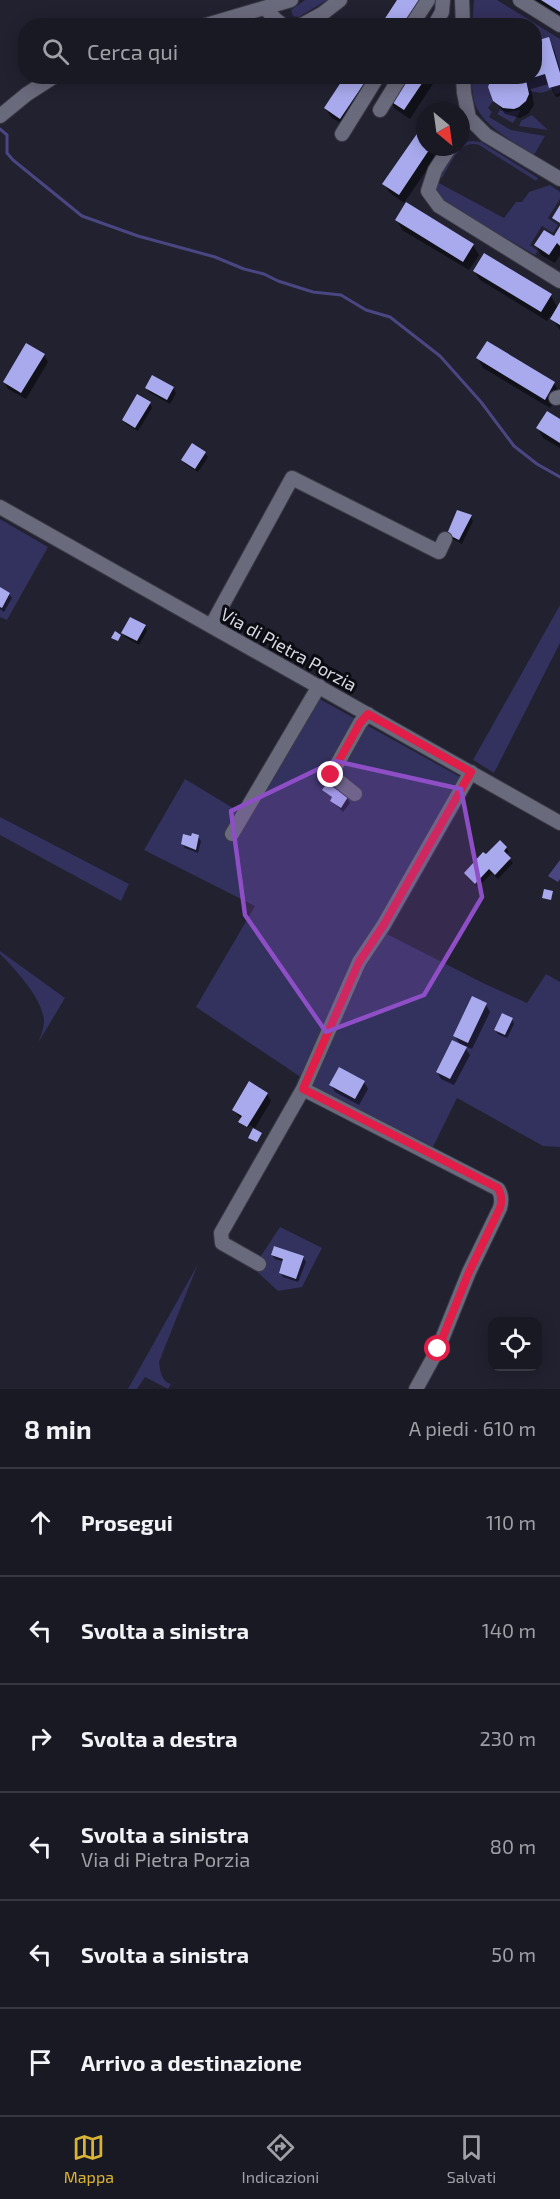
<!DOCTYPE html>
<html lang="it">
<head>
<meta charset="utf-8">
<style>
	:root { --surface:#191924; --page:#22222c; --text:#f1f3f6; --muted:#9fa0a6; --line:#373841; --accent:#d9b334 }
	body { margin:0; font-family:"Exo 2",sans-serif; background:var(--page); color:var(--text) }
	.controls { position:absolute; right:18px; bottom:18px; display:grid; overflow:hidden; border-radius:12px; box-shadow:0 3px 15px #0003 }
	.controls button { width:54px; height:54px; display:grid; place-items:center; padding:0; border:0; border-bottom:2px solid var(--line); background:var(--surface); color:var(--text); font:30px sans-serif }
	.compass { position:absolute; left:416px; top:102px; width:54px; height:54px; border-radius:50%; background:var(--surface); box-shadow:0 3px 15px #0003; rotate:151deg }
	.stop { position:absolute; width:18px; height:18px; margin:-14px; border:4px solid #e11d48; border-radius:50%; background:#fff }
	.stop.end { background:#e11d48; border-color:#fff; box-shadow:0 2px 6px #0008 }
	.list { margin:0; padding:0; list-style:none }
	h2 { display:flex; justify-content:space-between; align-items:center; height:78px; margin:0; padding:0 24px; font-size:26px }
	h2 small { font-size:20px; font-weight:400; color:var(--muted) }
	.list li { display:grid; grid-template-columns:39px 1fr auto; gap:18px; align-items:center; box-sizing:border-box; height:108px; padding:0 24px; border-top:2px solid var(--line) }
	.list b { display:block; font-size:22px; white-space:nowrap }
	.list p { margin:0; font-size:20px; white-space:nowrap; color:var(--muted) }
	.list em { font-size:20px; font-style:normal; color:var(--muted) }
	.icon { flex:none; width:33px; height:33px; fill:none; stroke:currentColor; stroke-width:2; stroke-linecap:round; stroke-linejoin:round }
	.map { position:relative; flex:none; width:560px; height:1389px; overflow:hidden }
	.search { position:absolute; background:var(--surface); box-shadow:0 3px 15px #0003; left:18px; right:18px; top:18px; height:66px; display:flex; align-items:center; gap:15px; box-sizing:border-box; padding:0 21px; border-radius:24px; color:var(--muted); font-size:22px }
	.sheet { height:726px; background:var(--surface) }
	nav { display:flex; justify-content:space-around; align-items:center; box-sizing:border-box; height:84px; border-top:2px solid var(--line); background:var(--surface); font-size:16px; color:var(--muted) }
	nav a { display:grid; justify-items:center; gap:3px }
	nav .on { color:var(--accent) }
	.map>svg:first-child { display:block }
	.green { fill:#33315d; fill-rule:evenodd }
	.water { fill:#494682 }
	.shadow { fill:#0007 }
	.lines { fill:none; stroke-linecap:round; stroke-linejoin:round }
	.stream { stroke:#494682; stroke-width:3 }
	.building { fill:#a9aaee }
	.minor-casing { stroke:#3b3b48; stroke-width:16 }
	.minor { stroke:#6a6a7d; stroke-width:14 }
	.route { stroke:#e11d48; stroke-width:8 }
	.marked { fill:#8d4ec6; fill-opacity:0.2; stroke:#8d4ec6; stroke-width:4.5; stroke-linejoin:round }
	.labels { text-anchor:middle; dominant-baseline:central; stroke-width:6; stroke-linejoin:round; paint-order:stroke }
	.street-label { font-size:18px; fill:#d7d8e2; stroke:#0b0b12 }
</style>
</head>
<body>
<div class="map">
<svg width="560" height="1389" viewBox="0 0 560 1389">
	<rect width="100%" height="100%" fill="#212130"/>
	<path class="green" d="M305,0H327L299,17L293,16L291,10Z
		M474,0H497L560,39V73L540,57L535,59L534,26H472Z
		M545,74L549,88L560,85V93L555,94L553,89L541,93L529,91L526,80Z
		M472,77H492L488,87L493,101L488,108L492,112L489,117L511,130L545,136L534,155C514,141 481,126 474,101C472,93 472,84 472,77Z
		M500,110L508,112L521,110L513,123L497,114Z
		M532,115L548,130L519,126L521,121Z
		M472,141L481,142L538,178L536,181L479,145C459,139 451,164 442,178L440,177L458,147H461L464,142Z
		M437,182L504,218L516,202H522L529,192L550,185L560,192V199L548,218L558,225L553,233L542,226L530,245L538,251L535,255L446,203C439,198 434,191 437,182Z
		M0,519L48,547L7,620L0,617V607L2,608L10,593L0,588Z
		M560,605V643L494,773L473,760Z
		M307,692L462,778L302,1078L196,1007L255,906L144,850L185,779L238,811ZM327,783L348,797L340,808L330,801L332,797L322,790ZM192,833L199,835L195,849L181,843L183,835L191,836Z
		M0,817L129,884L121,901L0,835Z
		M385,933L483,983L527,1003L546,974L560,982V1147L543,1146L457,1098L431,1151L311,1089V1079L365,963ZM502,1013L513,1018L505,1035L494,1030ZM452,1040L466,1047L450,1079L436,1071ZM339,1068L364,1081L355,1098L330,1085Z
		M0,951L65,998L38,1043C41,1036 44,1028 44,1020C42,998 15,969 0,954Z
		M280,1227L322,1248L302,1287L278,1291L253,1268ZM274,1246L304,1256L296,1278L279,1272L283,1259L271,1255Z
		M198,1264L159,1362C160,1371 162,1382 171,1384L168,1389L145,1377L137,1389H128Z"/>
	<path class="water" d="M560,860V879L558,882L548,876Z"/>
	<path class="shadow" d="M535,0H560V16Z
		M548,39L554,49L560,69V96L556,97L549,84L531,89L534,105L528,114L520,118L505,114L490,93V83L534,76Z
		M347,76H381L346,127L331,117L325,108Z
		M405,76H438L410,119L395,109L389,99Z
		M425,132V147H440L441,149L404,203L390,193L384,184Z
		M397,220L473,245L479,255L469,270L402,230Z
		M560,229V255L555,263L541,255L536,245L554,238Z
		M474,271L551,296L558,308L560,305V330L550,316L547,321L480,280Z
		M44,355L48,362L26,399L8,389L4,382Z
		M478,358L554,383L560,393L550,408L483,368Z
		M147,388H173L176,393L170,404L149,392Z
		M150,403L152,408L138,431L126,424L124,420Z
		M560,420V448L543,438L538,428Z
		M205,453L208,457L198,472L185,464L182,460Z
		M471,517L473,521L462,544L451,538L449,534Z
		M0,591L9,594L12,598L4,612L0,609Z
		M145,626L147,631L139,645L125,637L123,633Z
		M347,798L350,803L343,812L332,801Z
		M198,837L201,841L198,853L185,848L182,843Z
		M506,848L509,852L506,855L513,863L498,879L492,873L478,887L468,878L465,873L487,856Z
		M486,1005L490,1012L472,1049L463,1045L470,1055L454,1085L441,1079L437,1072L461,1046L455,1036Z
		M512,1019L514,1024L507,1038L498,1034L495,1030Z
		M364,1082L368,1089L359,1105L335,1092L331,1085Z
		M267,1094L271,1101L255,1128L250,1125L248,1128L241,1124L242,1120L233,1110Z
		M272,1255L303,1257L306,1262L298,1282L283,1277L280,1272L284,1262L275,1259Z"/>
	<g class="lines">
		<path class="stream" d="M0,129L7,135V153L13,160L82,216L138,236L215,257L244,269L264,274L278,281L313,292L341,295L366,310L390,317L440,356L481,402L514,446L537,464L560,477"/>
	</g>
	<path class="building" d="M397,0H421L404,26H380Z
		M541,0H560V12Z
		M549,37L560,73V85L549,88L545,74L526,80L529,94L526,101L519,107L514,109L503,108L493,101L488,87L492,76H534V59L540,57L535,41Z
		M345,76H369L340,119L324,108Z
		M403,76H427L404,110L387,99Z
		M421,128L425,131V147H431L399,195L382,184Z
		M406,202L474,244L463,262L395,220Z
		M560,205V223L552,218Z
		M560,226V246L557,243L549,255L534,245L544,230L554,236Z
		M484,253L552,294L541,312L473,271Z
		M560,302V325L550,319Z
		M487,341L555,382L545,400L476,358Z
		M26,343L45,354L21,393L3,382Z
		M152,375L174,387L167,400L145,388Z
		M137,394L151,402L135,428L122,420Z
		M547,411L560,419V443L536,428Z
		M192,443L206,452L195,469L181,460Z
		M457,510L472,515L459,540L447,534Z
		M0,587L10,593L2,608L0,607Z
		M130,617L146,625L137,641L121,633Z
		M115,631L121,635L118,641L111,638Z
		M327,783L348,797L341,808L330,801L332,797L322,790Z
		M192,833L199,835L196,850L181,844L183,834L191,836Z
		M500,840L507,847L504,851L511,858L495,875L489,869L475,884L464,873L483,852L486,854Z
		M544,889L553,891L551,900L542,898Z
		M472,996L487,1003L468,1043L453,1036Z
		M502,1013L513,1018L505,1035L494,1030Z
		M452,1040L467,1047L450,1079L436,1072Z
		M339,1067L365,1081L355,1099L329,1085Z
		M249,1081L268,1093L247,1127L238,1122L242,1116L232,1110Z
		M253,1128L262,1133L257,1142L248,1138Z
		M274,1246L304,1256L296,1279L279,1273L283,1259L271,1255Z"/>
	<g class="lines">
		<g class="minor-casing">
			<path id="minor" d="M462,0L463,26
				M520,0L560,25
				M266,9L275,19L284,26
				M203,26L291,0
				M300,26L322,14L340,0
				M411,26L428,0
				M434,26L442,12L443,0
				M380,110L401,76
				M0,116L27,94L55,76
				M469,118L486,135L560,179
				M461,130L469,118L464,93L463,76
				M342,134L378,76
				M450,147L435,170L428,191L439,206L560,281
				M556,398L560,397
				M0,507L560,823
				M211,626L292,478L439,552L445,539
				M355,794L331,775L360,723L368,714
				M232,834L319,686
				M303,1089L498,1189C502,1195 502,1201 500,1208L469,1272L438,1349L416,1389
				M259,1264L222,1243L221,1233L303,1089L359,962L383,926L471,772"/>
		</g>
		<use href="#minor" class="minor"/>
	</g>
	<g class="lines">
		<path class="route" d="M331,775L360,723L368,714L471,772L383,926L359,962L303,1089L498,1188C502,1195 502,1201 500,1208L469,1272L438,1349"/>
	</g>
	<path class="marked" d="M335,761L461,789L482,897L424,995L326,1032L245,915L231,811Z"/>
	<g class="labels">
		<g class="street-label">
			<text transform="translate(289 649) rotate(29)">Via di Pietra Porzia</text>
		</g>
	</g>
</svg>
<div class="controls">
<button><svg class="icon" aria-label="locate" viewBox="0 0 24 24"><circle cx="12" cy="12" r="6"/><path d="M12 2v4M12 18v4M2 12h4M18 12h4"/></svg></button>
</div>
<svg class="compass" viewBox="-18 -18 36 36"><path d="M0-13l5 13h-10z" fill="#e53935"/><path d="M0 13l5-13h-10z" fill="#9fa0a6"/></svg>
<div class="stop" style="left:438px;top:1349px"></div>
<div class="stop end" style="left:331px;top:775px"></div>
<div class="search"><svg class="icon" aria-label="search" viewBox="0 0 24 24"><circle cx="10" cy="10" r="6"/><path d="M15 15l6 6"/></svg>Cerca qui</div>
</div>
<section class="sheet">
<h2>8 min<small>A piedi · 610 m</small></h2>
<ul class="list">
<li><svg class="icon" aria-label="ahead" viewBox="0 0 24 24"><path d="M12 20V5M6 11l6-6 6 6"/></svg><div><b>Prosegui</b></div><em>110 m</em></li>
<li><svg class="icon" aria-label="left" viewBox="0 0 24 24"><path d="M17 20v-9H6M10 6l-5 5 5 5"/></svg><div><b>Svolta a sinistra</b></div><em>140 m</em></li>
<li><svg class="icon" aria-label="right" viewBox="0 0 24 24"><path d="M7 20v-9h11M14 6l5 5-5 5"/></svg><div><b>Svolta a destra</b></div><em>230 m</em></li>
<li><svg class="icon" aria-label="left" viewBox="0 0 24 24"><path d="M17 20v-9H6M10 6l-5 5 5 5"/></svg><div><b>Svolta a sinistra</b><p>Via di Pietra Porzia</p></div><em>80 m</em></li>
<li><svg class="icon" aria-label="left" viewBox="0 0 24 24"><path d="M17 20v-9H6M10 6l-5 5 5 5"/></svg><div><b>Svolta a sinistra</b></div><em>50 m</em></li>
<li><svg class="icon" aria-label="arrive" viewBox="0 0 24 24"><path d="M6 21V4h12l-3 4 3 4H6"/></svg><div><b>Arrivo a destinazione</b></div></li>
</ul>
</section>
<nav>
<a class="on"><svg class="icon" aria-label="map" viewBox="0 0 24 24"><path d="M3 6l6-2 6 2 6-2v14l-6 2-6-2-6 2zM9 4v14M15 6v14"/></svg>Mappa</a>
<a><svg class="icon" aria-label="directions" viewBox="0 0 24 24"><path d="M12 3l9 9-9 9-9-9zM9 14v-3h6M13 9l2 2-2 2"/></svg>Indicazioni</a>
<a><svg class="icon" aria-label="saved" viewBox="0 0 24 24"><path d="M7 4h10v16l-5-4-5 4z"/></svg>Salvati</a>
</nav>
</body>
</html>
